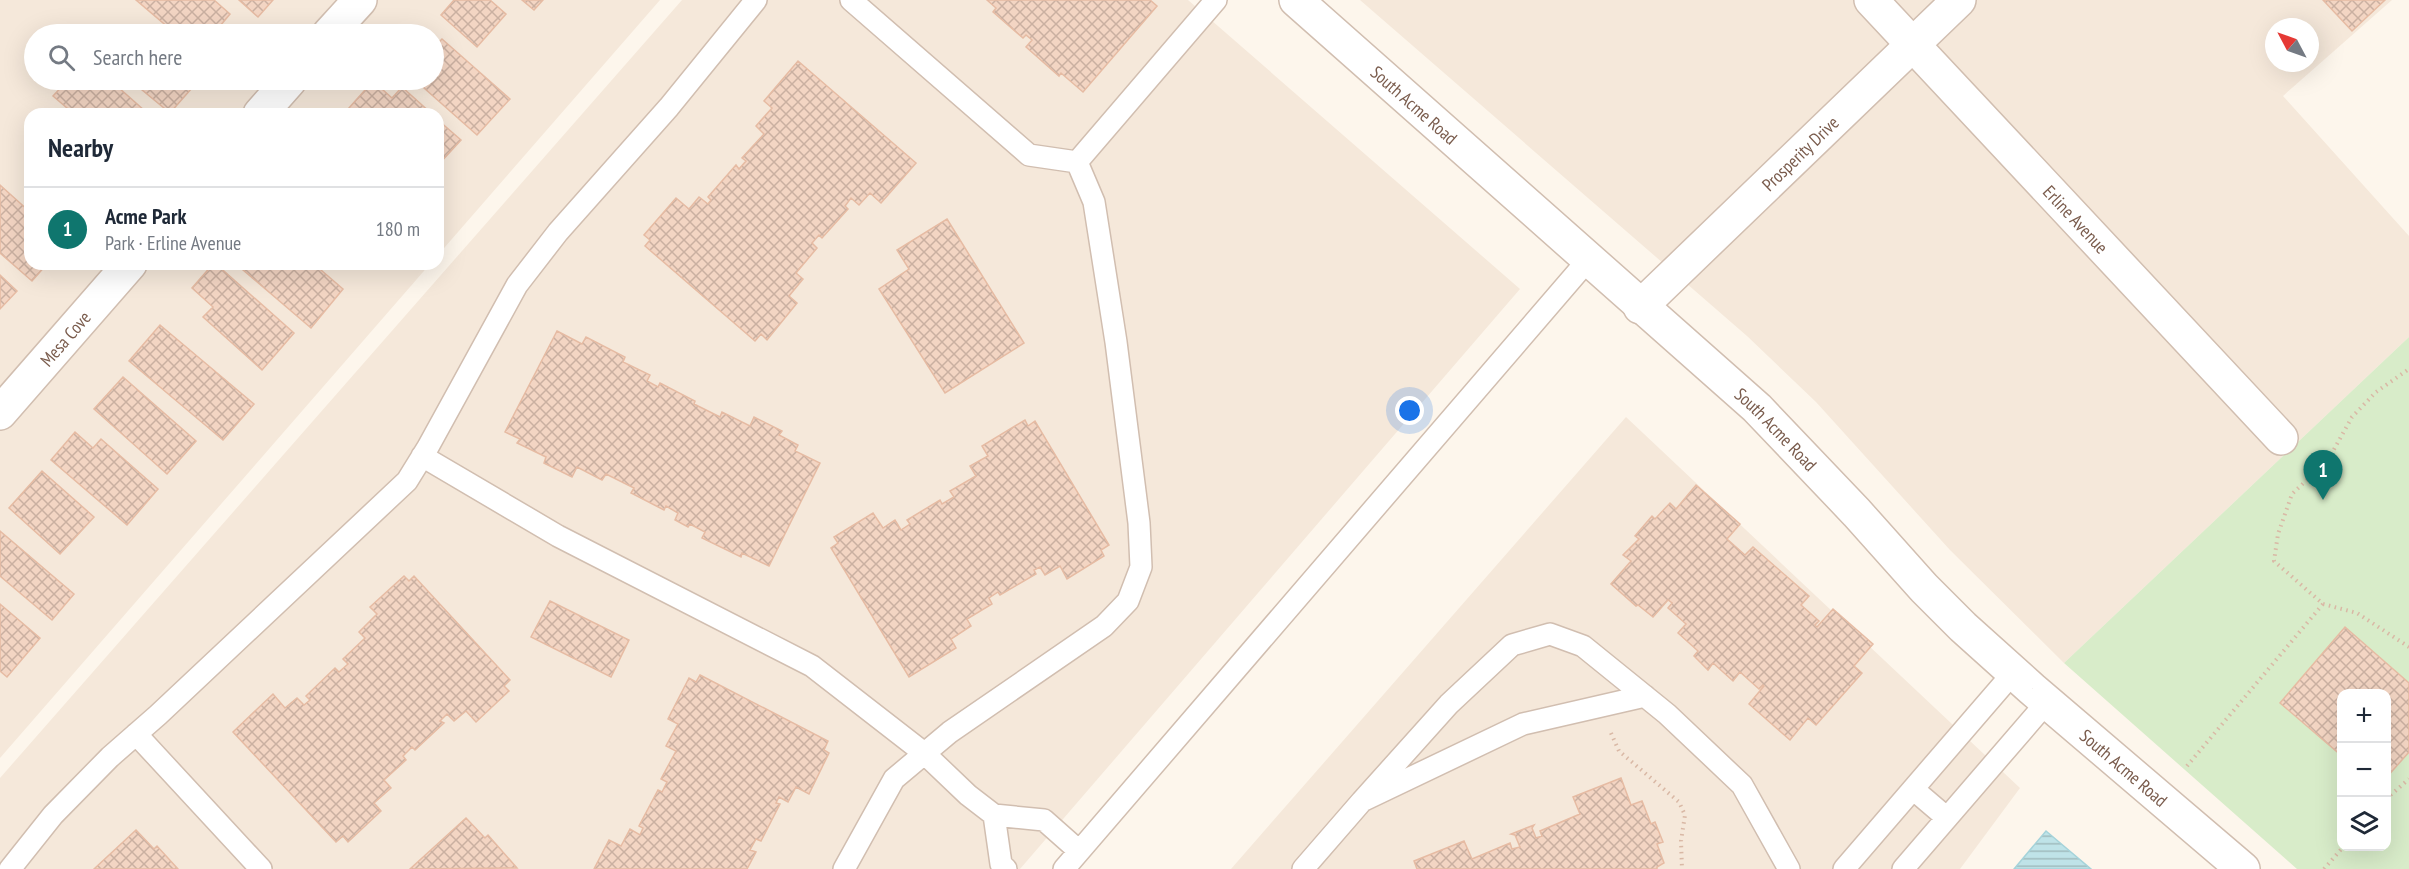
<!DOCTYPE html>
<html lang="en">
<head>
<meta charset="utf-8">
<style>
	:root { --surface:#fff; --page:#f6f6f7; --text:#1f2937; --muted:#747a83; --line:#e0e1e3; --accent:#0f766e }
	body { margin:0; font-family:"PT Sans Narrow",sans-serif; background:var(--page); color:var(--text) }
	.controls { position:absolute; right:18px; bottom:18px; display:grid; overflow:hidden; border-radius:12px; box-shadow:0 6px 24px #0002 }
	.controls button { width:54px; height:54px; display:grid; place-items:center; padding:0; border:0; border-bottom:2px solid var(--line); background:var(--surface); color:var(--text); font:30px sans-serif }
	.compass { position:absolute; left:2265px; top:18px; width:54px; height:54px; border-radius:50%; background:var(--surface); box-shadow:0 6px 24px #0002; rotate:311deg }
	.you { position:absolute; left:1410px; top:411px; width:21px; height:21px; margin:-15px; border:4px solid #fff; border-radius:50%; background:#1a73e8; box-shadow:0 0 0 9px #1a73e833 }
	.badge { display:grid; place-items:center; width:39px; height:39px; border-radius:50%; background:var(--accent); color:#fff; font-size:20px; font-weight:700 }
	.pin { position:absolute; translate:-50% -50px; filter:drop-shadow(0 2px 3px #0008) }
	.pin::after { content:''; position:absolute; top:32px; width:21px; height:18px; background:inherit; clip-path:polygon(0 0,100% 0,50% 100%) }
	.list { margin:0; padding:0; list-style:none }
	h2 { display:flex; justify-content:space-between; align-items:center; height:78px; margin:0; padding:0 24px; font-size:26px }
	h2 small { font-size:20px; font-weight:400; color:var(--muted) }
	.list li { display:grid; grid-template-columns:39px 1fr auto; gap:18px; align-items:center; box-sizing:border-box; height:84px; padding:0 24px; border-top:2px solid var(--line) }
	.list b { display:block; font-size:22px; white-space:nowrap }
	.list p { margin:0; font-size:20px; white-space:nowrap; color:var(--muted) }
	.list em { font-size:20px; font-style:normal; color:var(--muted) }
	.icon { flex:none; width:33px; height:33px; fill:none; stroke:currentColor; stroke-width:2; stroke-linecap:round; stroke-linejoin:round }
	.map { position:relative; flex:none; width:2409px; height:869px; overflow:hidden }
	.search { position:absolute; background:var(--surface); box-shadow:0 6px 24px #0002; left:24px; top:24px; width:420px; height:66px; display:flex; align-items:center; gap:15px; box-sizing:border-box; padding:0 21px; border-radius:33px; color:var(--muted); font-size:22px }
	.panel { position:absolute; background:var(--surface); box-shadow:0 6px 24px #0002; left:24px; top:108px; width:420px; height:162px; border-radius:18px }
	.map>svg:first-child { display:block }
	.residential { fill:#f5e8da; fill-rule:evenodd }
	.green { fill:#d8ecc9; fill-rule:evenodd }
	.water { fill:url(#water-rules); stroke:#a5d3da; stroke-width:1.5 }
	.building { fill:url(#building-cross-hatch); stroke:#e6bba3; stroke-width:1.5 }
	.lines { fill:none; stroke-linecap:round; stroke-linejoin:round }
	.service-casing { stroke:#d1beb0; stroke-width:24 }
	.minor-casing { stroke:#d1beb0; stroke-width:36 }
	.tertiary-casing { stroke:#d1beb0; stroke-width:36 }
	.path { stroke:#d9b8a5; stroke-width:4; stroke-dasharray:1.5 4.5; stroke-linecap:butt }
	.service { stroke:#fff; stroke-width:21 }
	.minor { stroke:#fff; stroke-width:33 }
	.tertiary { stroke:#fff; stroke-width:33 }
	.labels { text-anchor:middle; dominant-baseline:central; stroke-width:6; stroke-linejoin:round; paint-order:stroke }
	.street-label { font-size:18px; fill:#7a5c4d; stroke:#fffaf3 }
</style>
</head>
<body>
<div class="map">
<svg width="2409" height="869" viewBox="0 0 2409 869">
	<defs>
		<pattern id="water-rules" width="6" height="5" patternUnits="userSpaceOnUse" patternTransform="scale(1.5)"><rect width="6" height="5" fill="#bfe3e8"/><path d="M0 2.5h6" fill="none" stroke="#a0bbbe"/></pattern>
		<pattern id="building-cross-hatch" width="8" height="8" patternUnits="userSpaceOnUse" patternTransform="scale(1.5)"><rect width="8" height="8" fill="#f3d5c3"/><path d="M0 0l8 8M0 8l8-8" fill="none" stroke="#cab0a1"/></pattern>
	</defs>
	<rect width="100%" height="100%" fill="#fdf6ec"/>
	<path class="residential" d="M0,0H660L438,255V114H30V264H430L0,758ZM34,34H434V80H34Z
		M682,0H1188L1520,289L1020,869H0V778Z
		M1360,0H2392L2283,96L2409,236V337L2064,663L1950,550L1816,402L1747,336ZM2274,27H2310V63H2274Z
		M1626,417L2020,788L1960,869H1231Z"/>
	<path class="green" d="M2409,337V869H2297L2064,663ZM2342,694H2386V846H2342Z"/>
	<path class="water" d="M2046,831L2091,869H2014Z"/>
	<path class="building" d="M136,0H214L230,14L220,26L230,34H176Z
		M239,0H273L258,17Z
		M454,0H490L506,14L477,47L441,15Z
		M522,0H543L534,10Z
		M987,0H1150L1157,6L1083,92L1061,73L1059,76L1026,47L1032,40L1026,35L1023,38L993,12L996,8Z
		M2323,0H2385L2352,31Z
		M442,39L510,99L477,135L415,80H434V47Z
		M798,61L916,163L881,203L870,193L859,205L851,198L845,206L848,209L822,238L819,235L812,243L817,248L796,273L803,279L789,296L797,303L767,340L761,334L755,341L645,246L650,240L644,235L676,198L689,209L699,197L708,204L711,200L708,197L736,165L739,169L746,161L742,158L764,134L756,126L772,108L764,101Z
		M68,80H110L145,111L142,114H74L53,96Z
		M130,80H199L170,113Z
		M373,81L392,98L402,87L432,114H356L349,108Z
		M438,120L461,140L438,165Z
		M0,185L30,212V264H47L32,281L0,253Z
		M947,219L1024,343L945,393L879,289L909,269L897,250Z
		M213,264H216L294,333L262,370L203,317L213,307L192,288Z
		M236,264H314L343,289L311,328Z
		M0,275L17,291L0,309Z
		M160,325L254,404L223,440L129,361Z
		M557,331L582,344L586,337L625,357L623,362L650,375L647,381L658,387L660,383L695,401L694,404L720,417L722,412L750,426L754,417L782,431L779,435L798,445L795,451L820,463L769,566L742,553L741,557L702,538L705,532L690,524L688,527L675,520L678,513L666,506L664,510L631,493L634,488L606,474L602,480L577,467L572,477L544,463L546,457L517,443L520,439L505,432Z
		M123,377L196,441L167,474L94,409Z
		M1025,420L1028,426L1035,421L1109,545L1101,550L1104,556L1067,579L1060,566L1045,575L1040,567L1034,570L1036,574L1000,595L998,592L989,598L992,604L967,619L971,626L951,639L956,648L909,677L831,548L838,543L834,537L873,513L883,528L895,520L901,530L910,524L907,520L940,500L942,504L954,497L950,491L976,476L970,466L988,456L982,446Z
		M75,432L93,448L101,439L158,489L127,525L51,460Z
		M42,471L94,517L60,554L9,508Z
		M1696,485L1740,524L1727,539L1745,555L1753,547L1809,596L1801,605L1819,621L1815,625L1817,627L1833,609L1873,644L1854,666L1862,673L1816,725L1808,718L1790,740L1749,704L1764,686L1763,685L1759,689L1740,672L1733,681L1713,663L1708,670L1694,656L1698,651L1678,633L1686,624L1668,608L1672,603L1668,600L1653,617L1638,605L1636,606L1611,584L1631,561L1623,555L1639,539L1635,536L1652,516L1655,519L1670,503L1676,509Z
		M0,531L74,594L52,620L0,576Z
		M404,576L409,581L414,576L510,680L504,686L509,691L476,722L466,711L454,721L447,714L440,721L444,723L415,750L412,747L403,756L406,760L384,780L391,788L374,803L381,811L348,842L343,836L336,842L233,732L273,694L285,708L297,698L304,705L310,700L306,696L335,668L339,672L348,664L343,659L365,638L359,632L377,614L370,607Z
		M550,601L629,640L611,677L531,637Z
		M0,604L40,638L7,677L0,671Z
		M2345,627L2409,683V752L2386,778V694H2342V756L2280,703Z
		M700,675L828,741L824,750L829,753L809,794L796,787L788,802L779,797L776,803L780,804L761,841L756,839L750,850L756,852L747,869H594L609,840L621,846L630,829L640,835L643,828L639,826L658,790L662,792L667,782L661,779L676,751L666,746L678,724L668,719L689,678L696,682Z
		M1621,778L1631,805L1642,801L1651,824L1655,822L1663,842L1657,844L1664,863L1657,867V869H1417L1414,861L1464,841L1472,859L1510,843L1512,849L1520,847L1515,835L1511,834L1534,825L1532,828L1536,838L1542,836L1540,831L1580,814L1573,797Z
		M466,818L485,838L488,835L517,868L410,869Z
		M136,830L154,849L157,846L178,869H94Z"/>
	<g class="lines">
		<g class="service-casing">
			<path id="service" d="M851,0L1029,155L1077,162
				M1077,162L1216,0
				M422,456L558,536L812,666L924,753L968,795L994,815L1044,820L1079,851
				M136,734L261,869
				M1913,789L1947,818
				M1362,801L1449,704L1512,645L1550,634L1583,646L1667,714L1742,785L1789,869
				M994,815L1001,864L1006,869
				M10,869L53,815L110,757L158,715L407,481L428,447L517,285L558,232L669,107L756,0
				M844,869L894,779L950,732L1104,626L1128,601L1141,567L1139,523L1116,342L1094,202L1077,162
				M1064,869L1588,260
				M1303,869L1362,801L1523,724L1645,696
				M1844,869L2013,673
				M1903,869L2047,702"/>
		</g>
		<g class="minor-casing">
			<g id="minor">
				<path id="s1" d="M1871,0L2281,438"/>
				<path d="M329,34L360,0"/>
				<path d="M260,114L290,80"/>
				<path id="s2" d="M1640,307L1959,0"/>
				<path id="s3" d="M0,413L130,264"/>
			</g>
		</g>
		<g class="tertiary-casing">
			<g id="tertiary">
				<path id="s4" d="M1296,0L1757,408L1857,513L1924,588L1963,627L2032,689L2243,869"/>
			</g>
		</g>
		<path class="path" d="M2323,604L2357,613L2409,647
			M1611,733L1619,751L1679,802L1685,815L1681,841L1682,869
			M2187,766L2323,604L2274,561L2278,534L2292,494L2328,460L2352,417L2376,392L2409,369
			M2386,799L2409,779
			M2324,869L2344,846"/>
		<use href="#service" class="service"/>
		<use href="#minor" class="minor"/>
		<use href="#tertiary" class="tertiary"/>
	</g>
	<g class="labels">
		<g class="street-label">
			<text stroke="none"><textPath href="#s4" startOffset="158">South Acme Road</textPath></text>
			<text stroke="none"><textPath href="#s2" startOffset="222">Prosperity Drive</textPath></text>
			<text stroke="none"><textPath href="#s1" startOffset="300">Erline Avenue</textPath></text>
			<text stroke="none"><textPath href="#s3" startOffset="99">Mesa Cove</textPath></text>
			<text stroke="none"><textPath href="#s4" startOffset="644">South Acme Road</textPath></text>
			<text stroke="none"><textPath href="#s4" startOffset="1130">South Acme Road</textPath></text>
		</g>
	</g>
</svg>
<div class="controls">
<button>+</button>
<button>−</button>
<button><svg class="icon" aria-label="layers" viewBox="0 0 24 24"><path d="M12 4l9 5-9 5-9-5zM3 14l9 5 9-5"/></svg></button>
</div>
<svg class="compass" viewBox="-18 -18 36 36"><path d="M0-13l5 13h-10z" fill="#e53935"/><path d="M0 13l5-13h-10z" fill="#747a83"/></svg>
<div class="you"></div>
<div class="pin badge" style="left:2323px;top:500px">1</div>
<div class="search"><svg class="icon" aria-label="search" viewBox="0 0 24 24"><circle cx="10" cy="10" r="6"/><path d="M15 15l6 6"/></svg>Search here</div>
<section class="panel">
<h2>Nearby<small></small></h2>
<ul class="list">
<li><span class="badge">1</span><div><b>Acme Park</b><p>Park · Erline Avenue</p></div><em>180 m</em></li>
</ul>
</section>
</div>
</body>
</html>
